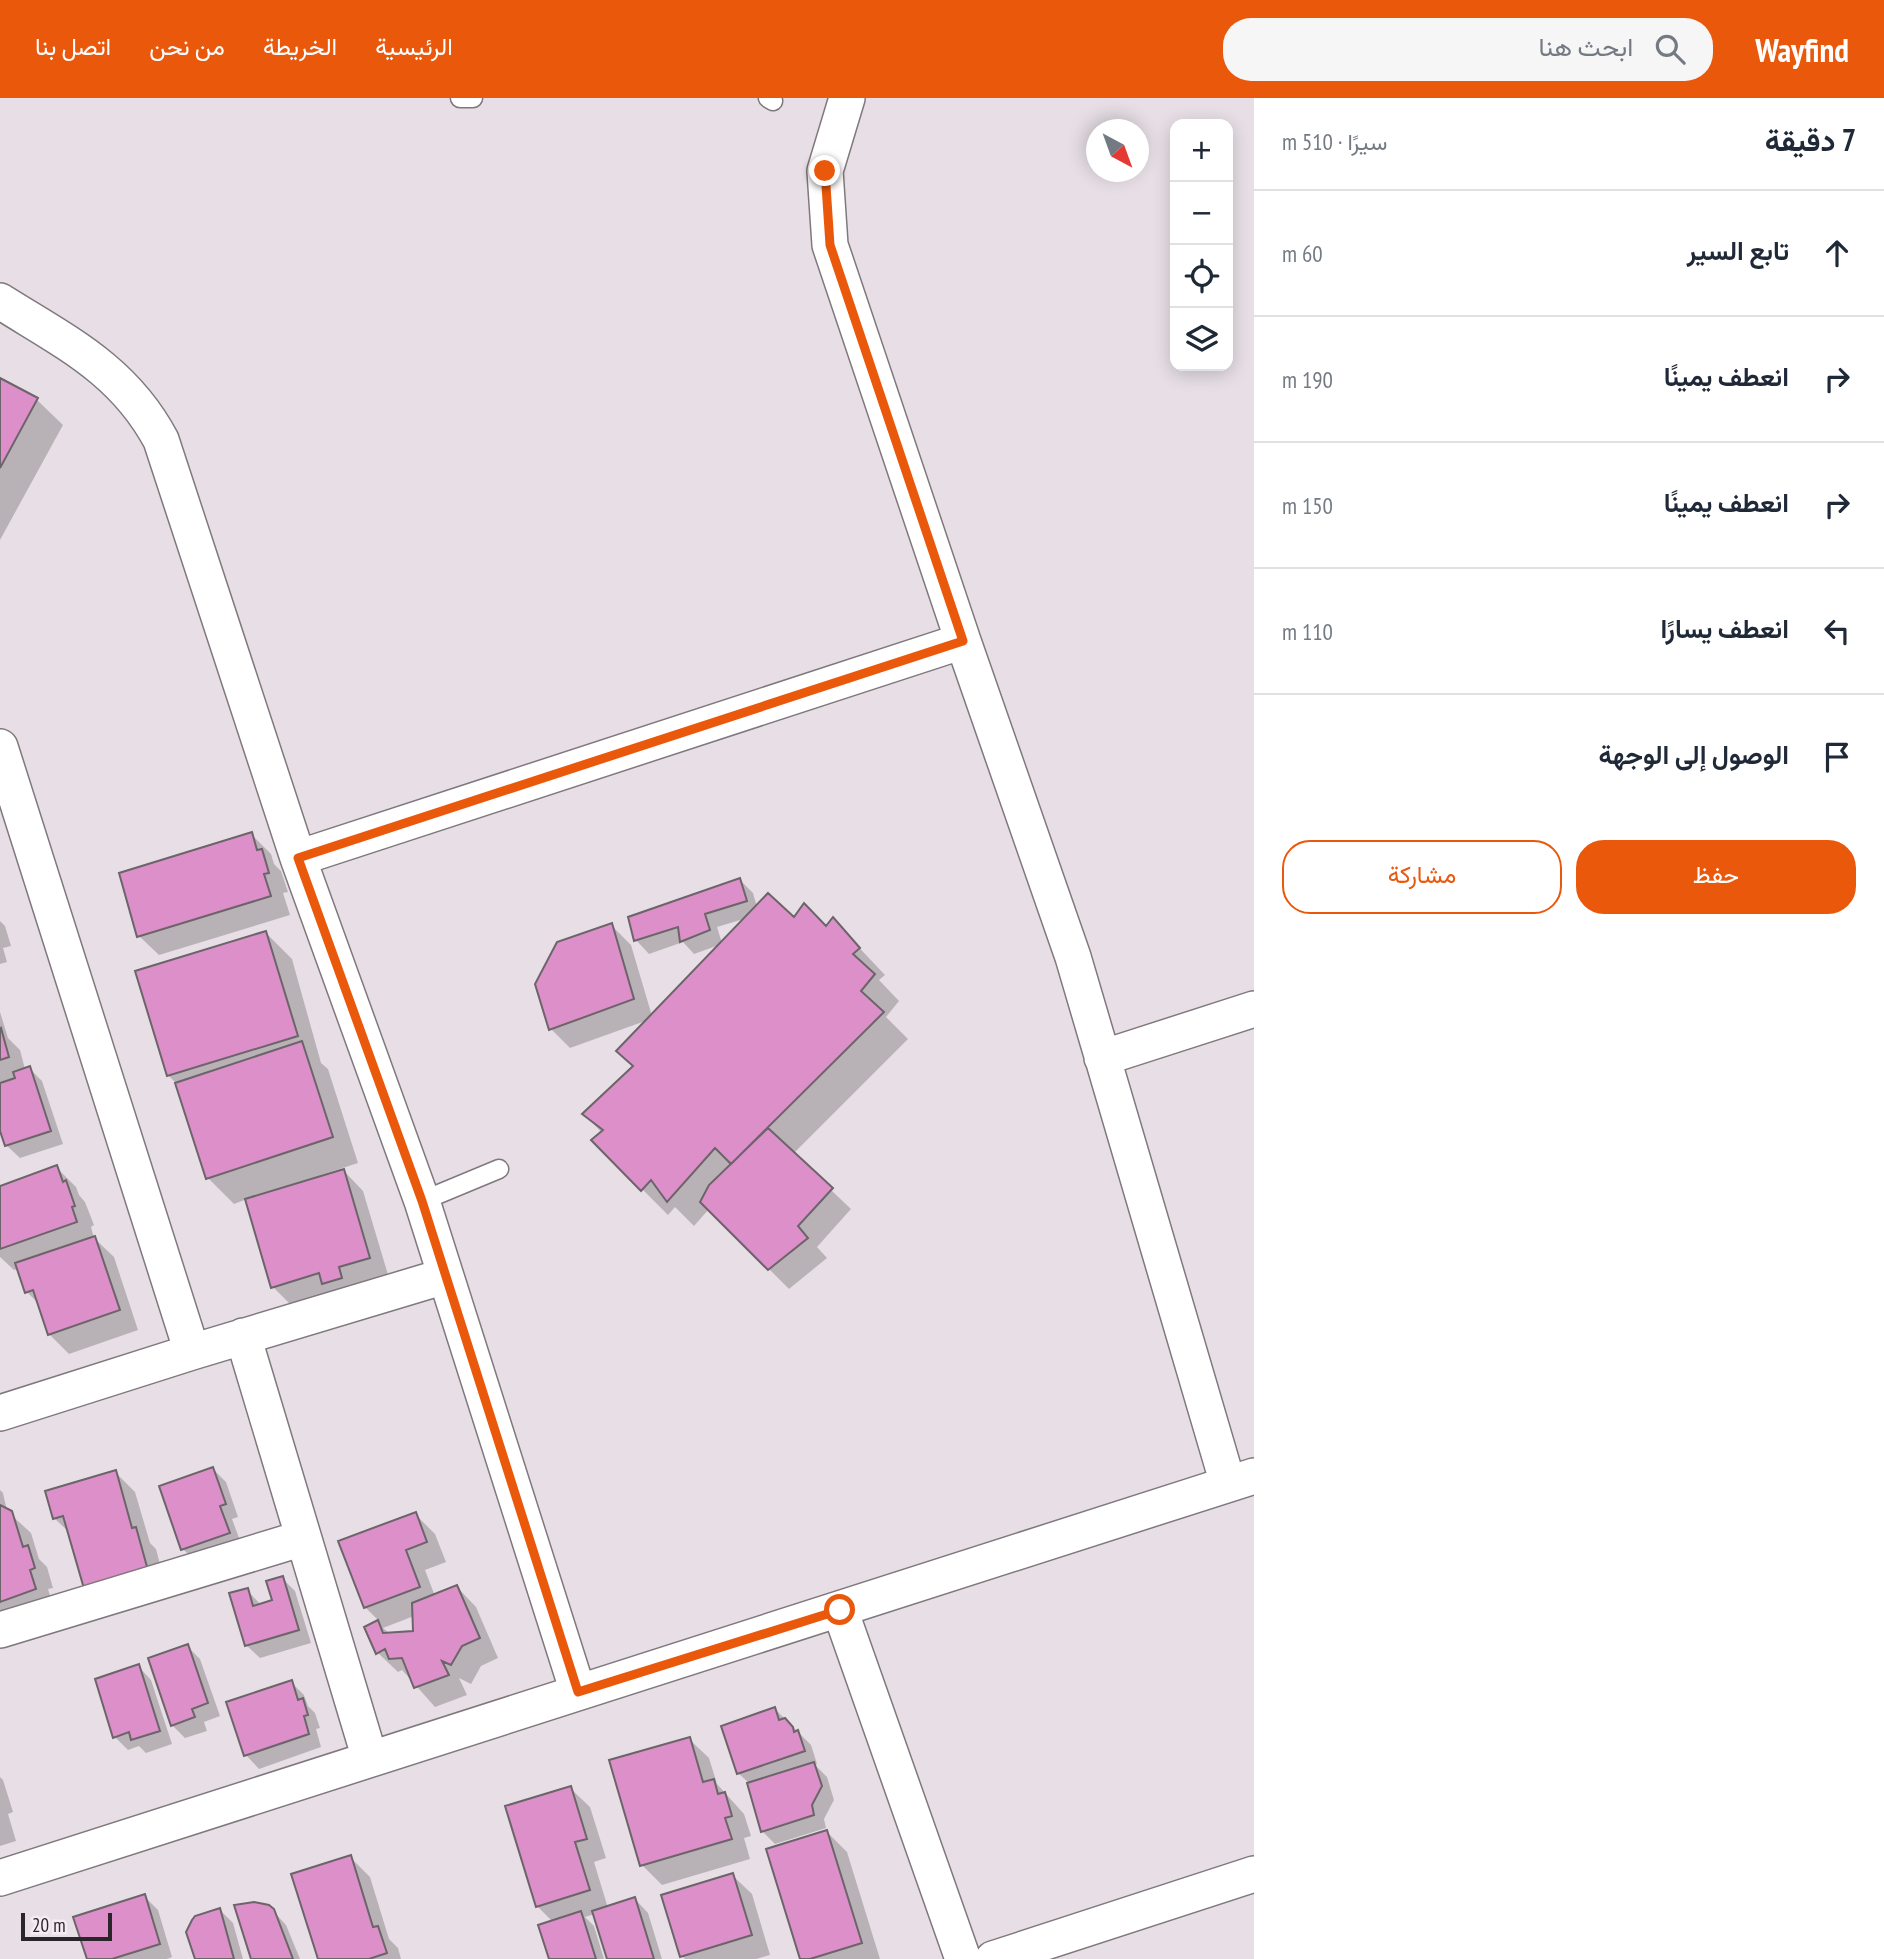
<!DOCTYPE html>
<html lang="ar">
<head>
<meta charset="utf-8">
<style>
	:root { --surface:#fff; --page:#f6f6f7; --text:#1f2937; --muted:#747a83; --line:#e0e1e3; --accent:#ea580c }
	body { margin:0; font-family:"PT Sans Narrow",Vazirmatn,sans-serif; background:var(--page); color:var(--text); direction:rtl }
	.controls { position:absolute; right:21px; top:21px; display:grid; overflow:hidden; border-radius:14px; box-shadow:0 4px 18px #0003 }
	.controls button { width:63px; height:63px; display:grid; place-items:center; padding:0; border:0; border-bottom:2px solid var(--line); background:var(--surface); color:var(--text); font:35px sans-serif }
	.compass { position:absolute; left:1086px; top:21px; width:63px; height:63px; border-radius:50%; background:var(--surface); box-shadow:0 4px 18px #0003; rotate:139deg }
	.scale { position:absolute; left:21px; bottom:18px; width:91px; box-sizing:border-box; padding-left:7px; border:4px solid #292528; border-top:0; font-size:19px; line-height:24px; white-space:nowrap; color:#292528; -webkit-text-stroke:5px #f5ecf2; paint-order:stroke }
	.stop { position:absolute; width:21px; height:21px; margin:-16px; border:5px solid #ea580c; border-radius:50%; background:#fff }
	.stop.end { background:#ea580c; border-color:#fff; box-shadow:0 2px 7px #0008 }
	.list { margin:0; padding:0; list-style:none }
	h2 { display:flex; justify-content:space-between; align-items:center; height:91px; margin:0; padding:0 28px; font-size:30px }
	h2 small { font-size:23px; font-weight:400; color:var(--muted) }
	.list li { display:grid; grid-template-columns:46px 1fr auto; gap:21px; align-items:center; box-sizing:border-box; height:126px; padding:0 28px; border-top:2px solid var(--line) }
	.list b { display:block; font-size:26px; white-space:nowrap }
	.list em { font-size:23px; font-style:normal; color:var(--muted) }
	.actions { display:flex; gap:14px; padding:21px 28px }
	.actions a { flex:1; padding:16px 0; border:2px solid var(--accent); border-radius:28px; text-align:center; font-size:24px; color:var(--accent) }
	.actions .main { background:var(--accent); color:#fff }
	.icon { flex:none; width:38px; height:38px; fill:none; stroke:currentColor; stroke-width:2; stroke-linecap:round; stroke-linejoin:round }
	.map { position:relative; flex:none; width:1254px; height:1861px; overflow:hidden; direction:ltr }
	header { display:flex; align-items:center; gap:42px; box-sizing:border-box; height:98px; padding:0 35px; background:var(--accent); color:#fff }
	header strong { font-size:33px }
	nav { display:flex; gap:38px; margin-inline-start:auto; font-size:24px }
	.search { width:490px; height:63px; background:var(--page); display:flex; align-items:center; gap:18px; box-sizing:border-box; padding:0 24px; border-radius:28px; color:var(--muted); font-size:26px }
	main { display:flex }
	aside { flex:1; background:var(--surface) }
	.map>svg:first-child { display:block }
	.shadow { fill:#0003; fill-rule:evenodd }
	.building { fill:#dd8fc9; stroke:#6b6469; stroke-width:2 }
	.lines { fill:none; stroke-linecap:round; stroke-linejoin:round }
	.lane-casing { stroke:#7f787d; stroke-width:21 }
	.street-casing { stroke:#7f787d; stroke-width:38 }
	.lane { stroke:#fff; stroke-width:18 }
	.street { stroke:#fff; stroke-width:35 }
	.route { stroke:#ea580c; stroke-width:9 }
</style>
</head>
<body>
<header>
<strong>Wayfind</strong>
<div class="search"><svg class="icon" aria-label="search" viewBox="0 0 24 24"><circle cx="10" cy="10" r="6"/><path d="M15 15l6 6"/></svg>ابحث هنا</div>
<nav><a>الرئيسية</a><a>الخريطة</a><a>من نحن</a><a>اتصل بنا</a></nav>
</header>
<main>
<aside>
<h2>7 دقيقة<small>سيرًا · 510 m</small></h2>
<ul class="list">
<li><svg class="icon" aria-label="ahead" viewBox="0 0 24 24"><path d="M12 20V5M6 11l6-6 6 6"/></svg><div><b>تابع السير</b></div><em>60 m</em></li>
<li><svg class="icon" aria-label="right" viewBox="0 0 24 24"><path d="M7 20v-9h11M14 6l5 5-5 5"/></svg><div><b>انعطف يمينًا</b></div><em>190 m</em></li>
<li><svg class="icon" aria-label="right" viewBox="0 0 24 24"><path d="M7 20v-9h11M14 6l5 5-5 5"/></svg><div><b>انعطف يمينًا</b></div><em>150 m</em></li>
<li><svg class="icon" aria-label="left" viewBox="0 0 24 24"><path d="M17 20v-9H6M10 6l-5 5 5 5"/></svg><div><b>انعطف يسارًا</b></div><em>110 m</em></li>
<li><svg class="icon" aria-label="arrive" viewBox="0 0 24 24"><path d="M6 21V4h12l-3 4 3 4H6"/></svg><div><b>الوصول إلى الوجهة</b></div></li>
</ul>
<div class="actions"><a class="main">حفظ</a><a>مشاركة</a></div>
</aside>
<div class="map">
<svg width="1254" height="1861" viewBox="0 0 1254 1861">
	<rect width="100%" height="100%" fill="#e7dfe5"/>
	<path class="shadow" d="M0,282L37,302L63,327L0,442Z
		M251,736L271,756L274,766L281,773L288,794L283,795L290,817L159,857L139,838Z
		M740,782L753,795L757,809L826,830L833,822L885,877L879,882L899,903L886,919L908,941L793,1056L851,1111L817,1149L827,1160L789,1191L709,1111L694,1128L675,1109L668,1117L593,1042L602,1035L584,1016L634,969L648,922L570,950L551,931L611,827L631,847L652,918L722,846L694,856L683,844L649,856L636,842L630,820ZM747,820L722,845L717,829Z
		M0,823L5,828L11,848L3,850L7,864L0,866Z
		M266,835L292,861L321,965L328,971L358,1065L321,1077L322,1080L344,1073L363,1093L389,1180L293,1209L273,1189L247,1101L234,1106L208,1080L177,986L168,977Z
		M0,914L8,940L20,952L25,971L29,970L42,983L63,1046L20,1060L6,1047L0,1028Z
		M56,1069L76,1089L79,1097L85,1104L94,1127L91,1129L94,1140L114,1159L138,1232L69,1256L49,1236L40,1207L27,1194L19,1171L14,1172L0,1159V1090Z
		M213,1371L226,1384L238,1419L232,1421L242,1448L196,1464L183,1451Z
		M115,1374L135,1394L150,1445L156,1451L168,1496L70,1435L54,1420Z
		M0,1392L3,1395L7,1413L31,1435L39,1461L47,1469L53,1490L48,1491L54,1510L0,1531Z
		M415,1416L435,1436L446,1464L425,1472L435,1498L457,1489L476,1509L498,1560L481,1568L471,1586L459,1580L467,1597L435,1609L402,1572L398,1574L378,1555L366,1529L379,1523L365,1509ZM414,1518L415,1535L390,1536L383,1530Z
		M282,1480L295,1493L311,1545L260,1560L246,1547L247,1492L261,1507L274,1503Z
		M187,1548L200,1561L220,1618L204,1624L207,1633L185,1640L172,1627Z
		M138,1568L151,1582L172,1646L146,1655L139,1648L128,1652L115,1639Z
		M291,1584L304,1597L308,1608L315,1615L320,1630L316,1631L321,1649L259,1671L246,1657L228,1605Z
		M775,1611L811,1647L817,1666L815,1667L827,1679L834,1702L824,1721L826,1730L775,1746L762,1733L749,1685L738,1675Z
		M689,1641L709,1660L717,1686L744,1716L751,1738L744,1740L750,1761L662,1787L642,1767Z
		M0,1679L3,1682L13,1714L8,1716L16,1743L0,1748Z
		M570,1690L590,1709L606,1760L594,1764L608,1810L635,1801L648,1815L662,1861H608L595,1816L585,1819L594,1828L604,1861H551L553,1824L537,1808Z
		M827,1734L847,1754L880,1861H802Z
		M350,1759L370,1779L389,1841L398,1850L401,1861H319Z
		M732,1777L752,1796L770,1857L756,1861H685L682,1858Z
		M144,1798L158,1812L172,1859L167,1861H89Z
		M220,1812L233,1825L243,1861H197Z
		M273,1813L286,1827L300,1861H253Z"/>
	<path class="building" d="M0,280L38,300L0,370Z
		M252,734L257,752L262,751L269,775L264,776L271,798L137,839L119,775Z
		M740,780L747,803L705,816L710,832L680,844L678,829L634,843L628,819Z
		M768,795L794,819L804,805L826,828L833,819L860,850L853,856L875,876L861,893L884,914L731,1066L715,1050L667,1104L651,1082L641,1093L591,1042L603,1032L582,1016L633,968L616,953Z
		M612,825L634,901L549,932L535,886L557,844Z
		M266,833L298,938L167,978L135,873Z
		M1,930L9,959L0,962V931Z
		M302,943L333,1039L206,1081L175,985Z
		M30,968L51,1033L5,1048L0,1033V985L15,980L13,974Z
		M768,1030L833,1090L798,1128L808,1140L768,1172L700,1104L709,1087Z
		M57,1067L63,1084L66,1082L75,1108L72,1109L77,1124L0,1151V1088Z
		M344,1071L370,1160L339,1169L342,1180L322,1186L319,1175L271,1190L245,1101Z
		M95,1138L120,1212L48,1237L33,1192L25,1195L15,1165Z
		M213,1369L226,1406L220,1408L230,1435L181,1452L159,1388Z
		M116,1372L132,1430L136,1429L149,1476L85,1494L63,1418L53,1421L45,1393Z
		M0,1407L12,1413L23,1449L28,1447L35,1470L30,1472L36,1491L0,1504Z
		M416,1414L427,1444L406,1452L420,1489L364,1510L338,1443Z
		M283,1478L299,1532L245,1548L229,1495L248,1490L253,1508L272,1502L266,1483Z
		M457,1487L480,1540L462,1548L451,1567L442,1563L449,1577L414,1590L402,1560L389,1561L385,1551L376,1556L364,1529L378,1522L383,1535L413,1533L412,1505Z
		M188,1546L208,1605L192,1611L195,1619L171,1628L148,1560Z
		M139,1566L160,1633L131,1642L129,1634L113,1640L95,1581Z
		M292,1582L298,1602L303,1600L308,1617L304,1618L309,1636L244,1658L226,1604Z
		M775,1609L779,1622L785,1620L793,1629L794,1634L798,1632L805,1653L737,1676L721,1628Z
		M690,1639L703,1684L714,1681L718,1696L725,1694L732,1718L725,1720L732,1741L640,1768L609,1662Z
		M814,1664L822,1688L812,1707L814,1717L761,1734L747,1685Z
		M571,1688L587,1741L575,1744L590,1792L536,1809L505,1708Z
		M827,1732L862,1845L810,1861H800L766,1751Z
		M351,1757L373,1829L378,1828L387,1855L369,1861H318L291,1776Z
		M733,1775L752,1837L680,1859L661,1797Z
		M145,1796L160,1846L112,1861H87L73,1819Z
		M635,1799L654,1861H607L592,1813Z
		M254,1804L269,1807L274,1811L293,1861H251L234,1807Z
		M220,1810L234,1861H195L186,1834L192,1822L195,1818Z
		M581,1813L596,1861H549L538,1827Z"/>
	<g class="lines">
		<g class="lane-casing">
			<path id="lane" d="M460,0H473
				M768,0L773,3
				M422,1103L499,1071"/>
		</g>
		<g class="street-casing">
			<path id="street" d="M847,0L825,73L830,147L963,543L1073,859L1228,1386
				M0,203C65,244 123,271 161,342L298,760L422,1103L578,1594
				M0,649L192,1254
				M298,760L963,543
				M1102,960L1254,911
				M243,1238L370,1661
				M0,1315L192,1254L445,1178
				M840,1512L963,1861
				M0,1532L303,1440
				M0,1780L1254,1378
				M993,1861L1254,1776"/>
		</g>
		<use href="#lane" class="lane"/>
		<use href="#street" class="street"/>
	</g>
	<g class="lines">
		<path class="route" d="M825,73L830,147L963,543L298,760L422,1103L578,1594L840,1512"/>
	</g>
</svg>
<div class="controls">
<button>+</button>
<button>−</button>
<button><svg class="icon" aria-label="locate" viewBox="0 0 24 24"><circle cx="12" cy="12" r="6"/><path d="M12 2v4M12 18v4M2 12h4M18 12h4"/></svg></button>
<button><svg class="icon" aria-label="layers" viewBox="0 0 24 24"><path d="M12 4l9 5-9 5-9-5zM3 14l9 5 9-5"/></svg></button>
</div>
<svg class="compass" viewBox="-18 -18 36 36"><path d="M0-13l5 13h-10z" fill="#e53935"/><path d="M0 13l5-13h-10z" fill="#747a83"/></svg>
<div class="scale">20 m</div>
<div class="stop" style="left:840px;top:1512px"></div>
<div class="stop end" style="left:825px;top:73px"></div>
</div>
</main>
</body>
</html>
